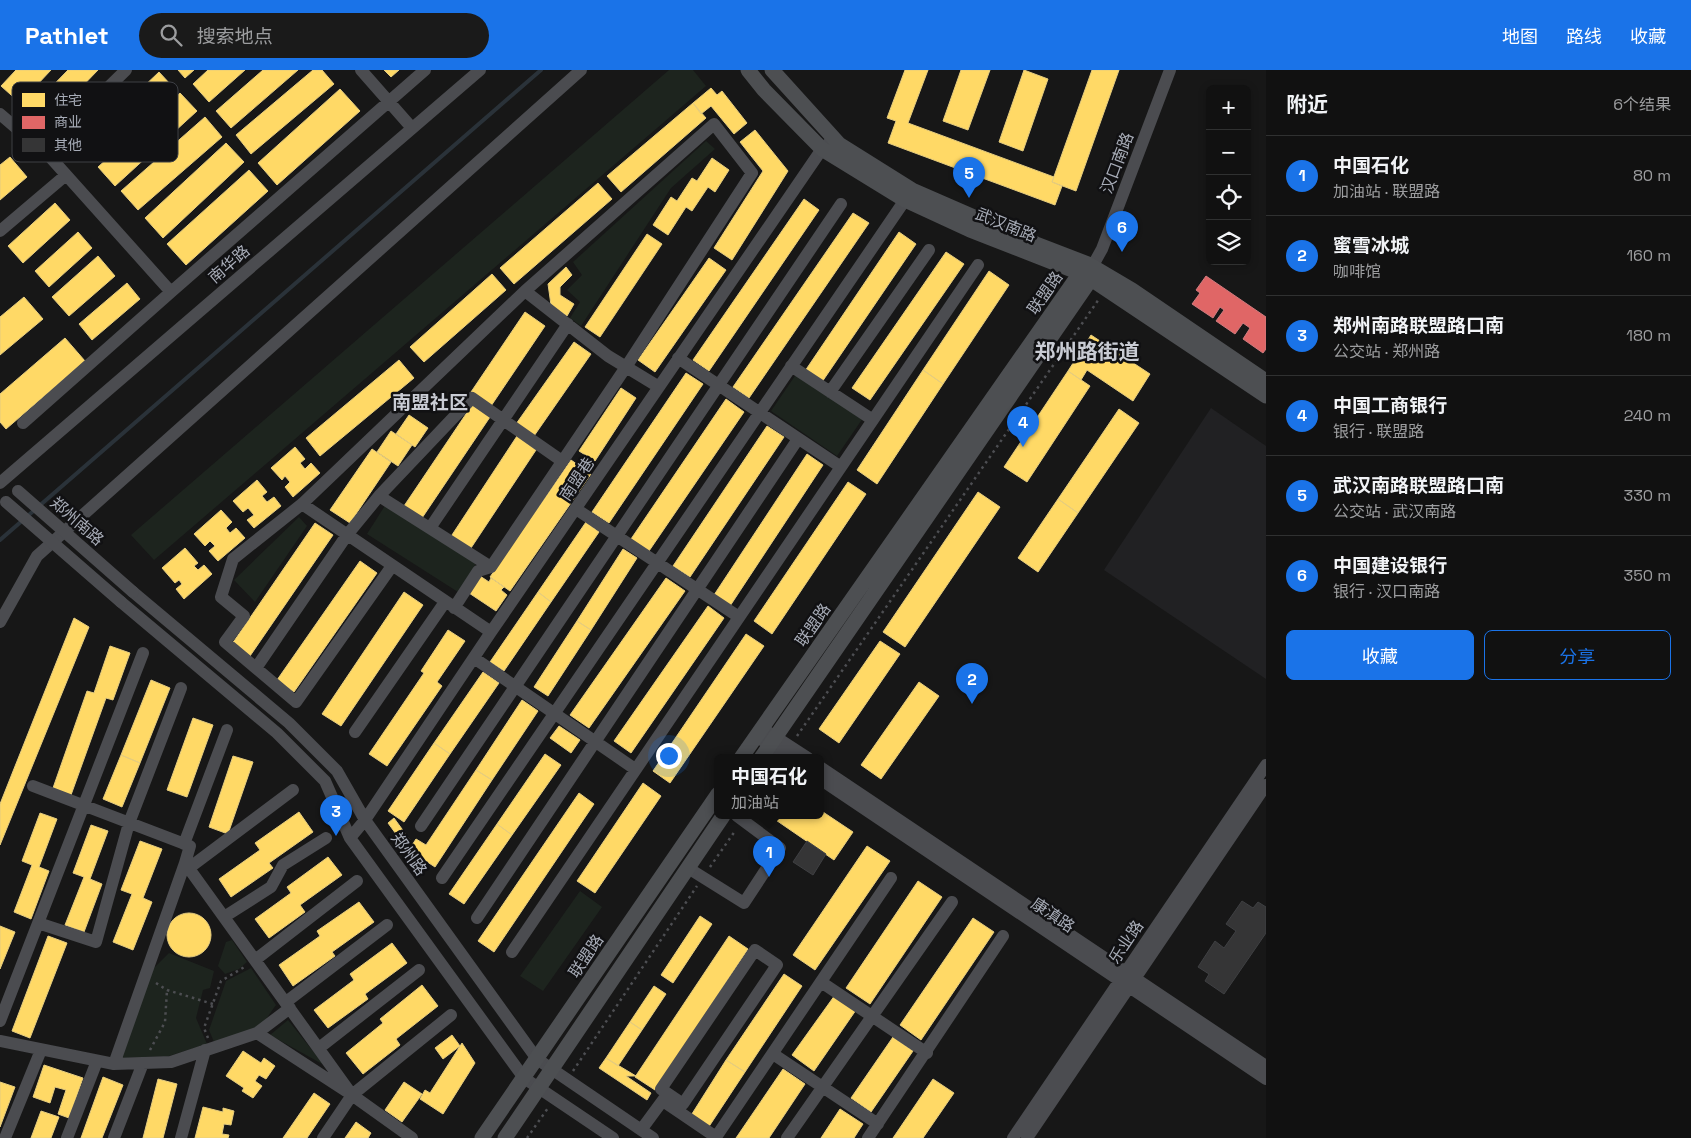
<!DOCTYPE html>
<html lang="zh">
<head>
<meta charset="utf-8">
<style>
	:root { --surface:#111; --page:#1a1a1a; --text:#f1f3f6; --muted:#9c9d9f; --line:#303131; --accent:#1a73e8 }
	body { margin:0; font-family:"Space Grotesk","Noto Sans SC",sans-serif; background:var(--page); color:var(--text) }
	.controls { position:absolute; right:15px; top:15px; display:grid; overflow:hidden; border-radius:8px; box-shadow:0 2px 8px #0003 }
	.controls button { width:45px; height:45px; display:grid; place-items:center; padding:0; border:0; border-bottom:1px solid var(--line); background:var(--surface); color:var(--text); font:25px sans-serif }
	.you { position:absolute; left:668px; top:685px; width:18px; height:18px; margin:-12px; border:4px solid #fff; border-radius:50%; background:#1a73e8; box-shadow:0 0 0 8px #1a73e833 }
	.badge { display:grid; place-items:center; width:32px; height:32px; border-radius:50%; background:var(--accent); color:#fff; font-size:16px; font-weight:700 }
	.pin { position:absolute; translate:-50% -41px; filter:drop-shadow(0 1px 2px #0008) }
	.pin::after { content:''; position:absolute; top:26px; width:18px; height:15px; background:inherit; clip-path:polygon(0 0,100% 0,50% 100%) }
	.popup { position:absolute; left:714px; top:684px; width:110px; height:65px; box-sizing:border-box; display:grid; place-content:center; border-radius:8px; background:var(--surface); filter:drop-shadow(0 1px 4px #0005); font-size:16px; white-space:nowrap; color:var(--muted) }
	.popup b { font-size:19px; color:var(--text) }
	.popup::after { content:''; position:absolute; left:50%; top:100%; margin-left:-10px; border:10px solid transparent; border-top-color:var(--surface) }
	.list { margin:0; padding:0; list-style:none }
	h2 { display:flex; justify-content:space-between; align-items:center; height:65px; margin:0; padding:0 20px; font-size:21px }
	h2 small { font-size:16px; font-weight:400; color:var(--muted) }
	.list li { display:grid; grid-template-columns:32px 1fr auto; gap:15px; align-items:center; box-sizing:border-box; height:80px; padding:0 20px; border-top:1px solid var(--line) }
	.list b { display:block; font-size:19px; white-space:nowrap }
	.list p { margin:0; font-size:16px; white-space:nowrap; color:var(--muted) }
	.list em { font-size:16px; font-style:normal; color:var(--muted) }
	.actions { display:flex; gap:10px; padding:15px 20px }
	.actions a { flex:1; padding:11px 0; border:1px solid var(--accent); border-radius:8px; text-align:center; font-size:18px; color:var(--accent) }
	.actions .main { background:var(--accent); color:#fff }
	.icon { flex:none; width:28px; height:28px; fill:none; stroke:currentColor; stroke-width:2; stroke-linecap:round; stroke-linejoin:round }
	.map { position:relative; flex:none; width:1266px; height:1068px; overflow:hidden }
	header { display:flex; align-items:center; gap:30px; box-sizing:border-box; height:70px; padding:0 25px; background:var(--accent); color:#fff }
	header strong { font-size:24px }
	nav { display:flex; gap:28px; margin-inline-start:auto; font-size:18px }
	.search { width:350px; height:45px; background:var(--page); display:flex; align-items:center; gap:12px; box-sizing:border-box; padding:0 18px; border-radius:28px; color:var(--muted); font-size:19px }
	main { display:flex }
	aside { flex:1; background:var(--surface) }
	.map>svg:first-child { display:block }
	.built { fill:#212123 }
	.green { fill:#1d241e }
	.homes { fill:#ffd966; stroke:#e5cc7f }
	.shops { fill:#e06666; stroke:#cf7b7f }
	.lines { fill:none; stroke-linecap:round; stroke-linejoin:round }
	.stream { stroke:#2a3239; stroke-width:4 }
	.building { fill:#353536; stroke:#3f4043 }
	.path { stroke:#4d4e52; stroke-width:2.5; stroke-dasharray:2.5 4; stroke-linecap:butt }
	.minor { stroke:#4b4c50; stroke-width:12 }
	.major { stroke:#4d4f52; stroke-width:15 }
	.minor-bridge { stroke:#4b4c50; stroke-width:12 }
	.labels { text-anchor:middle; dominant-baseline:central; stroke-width:5; stroke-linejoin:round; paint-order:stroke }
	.street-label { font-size:16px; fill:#a8adb8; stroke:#111113 }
	.quarter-label { font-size:19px; font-weight:bold; fill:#c9ccd4; stroke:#111113 }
	.district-label { font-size:21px; font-weight:bold; fill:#c9ccd4; stroke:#111113 }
	.key { fill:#111113; stroke:#3e4045; stroke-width:1 }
	.key-label { font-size:14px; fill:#a8adb8 }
</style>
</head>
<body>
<header>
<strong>Pathlet</strong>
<div class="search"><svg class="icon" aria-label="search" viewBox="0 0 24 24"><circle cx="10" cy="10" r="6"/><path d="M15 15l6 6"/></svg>搜索地点</div>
<nav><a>地图</a><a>路线</a><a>收藏</a></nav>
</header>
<main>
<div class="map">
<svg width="1266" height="1068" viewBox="0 0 1266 1068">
	<rect width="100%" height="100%" fill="#171717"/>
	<path class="built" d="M1211,338L1266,376V609L1104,500Z"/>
	<path class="green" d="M669,0H693L706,16L154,490L131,465Z
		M706,71L715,79L671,118L581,256L570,248L580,232L567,220L582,205L573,192Z
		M797,303L863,348L837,386L771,341Z
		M386,434L477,492L458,522L367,464Z
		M299,447L307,456L255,532L234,510Z
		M580,821L602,837L543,921L520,906Z
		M232,870L247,892L239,899L225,904L218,896L226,872Z
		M169,883L214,901L210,918L203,920L196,948L207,974L169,986L120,988L149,903Z
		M251,898L276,935L264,952L253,959L214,972L209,960L226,911Z
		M288,950L324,995L270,965Z"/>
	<path class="homes" d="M16,0H51L20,33L1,16Z
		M68,0H98L45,55L29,40Z
		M178,0H194L185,8Z
		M208,0H245L209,32L193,14Z
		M263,0H298L231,58L216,41Z
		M313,0H322L334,14L251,84L236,65Z
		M384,0H399L391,7Z
		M905,0H928L908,53L1054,107L1052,112L1062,116L1055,135L888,73L896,51L887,48Z
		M961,0H990L968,60L943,51Z
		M1024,0L1048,9L1023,81L999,72Z
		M1092,0H1119L1076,121L1052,112Z
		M159,2L171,15L95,88L82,75Z
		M711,18L717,25L722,21L747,53L734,64L711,36L701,44L693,33Z
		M340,19L360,41L277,115L258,93Z
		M180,23L197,41L115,116L98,97Z
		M693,33L706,48L621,122L607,106Z
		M205,47L222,67L138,140L121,121Z
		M755,60L788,101L732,190L714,178L763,101L740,72Z
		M226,73L244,92L163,168L145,148Z
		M10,87L27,107L0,130V95Z
		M712,88L729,100L715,122L708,117L692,141L686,137L668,165L653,155L671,127L677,131L692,108L697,111Z
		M249,100L268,121L186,195L167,174Z
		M598,113L612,129L514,214L500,198Z
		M804,129L819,140L709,301L693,290Z
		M55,133L70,150L23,193L8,176Z
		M853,143L869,153L749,328L733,317Z
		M78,162L92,178L49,217L35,201Z
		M899,162L916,174L822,312L805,301Z
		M647,164L662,174L600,267L585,257Z
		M946,182L964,194L870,330L852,318Z
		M98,186L115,206L69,246L52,227Z
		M709,188L726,200L655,302L638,290Z
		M566,197L572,205L560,217V225L574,234L567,246L551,235L548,214Z
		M989,201L1009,215L943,314L923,300Z
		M492,204L506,220L424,292L410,277Z
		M127,213L140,229L92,270L79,254Z
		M24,227L43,249L0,285V247Z
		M525,242L545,256L491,336L471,322Z
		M1091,265L1150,304L1133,331L1087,300L1081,310L1068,301Z
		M65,268L85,291L6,359L0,352V324Z
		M574,272L591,284L534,366L516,354Z
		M399,290L414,308L320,386L306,368Z
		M923,300L943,314L877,414L857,400Z
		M1068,301L1090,316L1027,412L1004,397Z
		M686,303L703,314L609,453L592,442Z
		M621,318L636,328L595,391L579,381Z
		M726,329L744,342L649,481L631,469Z
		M472,335L490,347L422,448L404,436Z
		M1119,339L1139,353L1078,443L1058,429Z
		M409,345L428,358L415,377L396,364Z
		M767,356L784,367L690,507L673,496Z
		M391,361L412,375L398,396L377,382Z
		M517,366L536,380L469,481L450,468Z
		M295,377L305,389L300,393L305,399L311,393L320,403L293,427L285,417L290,412L285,406L282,410L271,398Z
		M372,379L391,392L350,453L330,440Z
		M807,384L823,395L730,536L714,525Z
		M571,390L591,404L510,521L490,507Z
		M257,410L267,422L262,426L267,432L274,427L281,436L254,458L247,450L254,445L248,438L243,442L233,431Z
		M848,412L866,424L772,564L754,551Z
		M978,422L1000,437L905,577L883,562Z
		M1058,429L1078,443L1038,502L1018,488Z
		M221,440L232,452L226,458L230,463L236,458L245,468L218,491L209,481L215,476L210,471L205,476L194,464Z
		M586,452L599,462L551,532L538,522Z
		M315,453L333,465L250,586L232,574Z
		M185,478L198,493L194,496L198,500L204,495L212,504L184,529L176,519L182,514L179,510L175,513L162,498Z
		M623,479L637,488L591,560L577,551Z
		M360,491L377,503L294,622L277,610Z
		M480,506L489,512L491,508L504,517L501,520L507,525L496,541L469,523Z
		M666,508L685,521L589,658L570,645Z
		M404,522L423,535L341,656L322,644Z
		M538,522L551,532L504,601L490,592Z
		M708,536L724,548L631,683L614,671Z
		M74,548L89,557L0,775V734Z
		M577,551L591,560L548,626L534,617Z
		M448,560L465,571L437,612L442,616L387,696L369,684L424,603L421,601Z
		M746,564L764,576L670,713L653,701Z
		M880,571L900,584L839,673L819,659Z
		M110,576L130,583L113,630L106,628L71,725L53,718L87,621L94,623Z
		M483,602L499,613L450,684L434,673Z
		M151,610L170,618L140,693L121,685Z
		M919,612L939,626L881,709L861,695Z
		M522,630L538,641L492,710L476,700Z
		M193,648L213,655L187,727L167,720Z
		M559,656L580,670L571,683L550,668Z
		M434,673L450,684L404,752L388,741Z
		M545,684L561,695L512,765L497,754Z
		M121,685L140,693L122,737L103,729Z
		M233,686L253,692L228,764L209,757Z
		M476,700L492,710L435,797L409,780L416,769L426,775Z
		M643,713L661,726L595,823L577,811Z
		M579,723L594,734L494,882L478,871Z
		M820,740L853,762L834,790L770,746H820Z
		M299,742L313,762L269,793L273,798L231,827L219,809L260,780L255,773Z
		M40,743L57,749L39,797L49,801L31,849L14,842L32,795L22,791Z
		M394,748L410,770L404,775L388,753Z
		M497,754L512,765L464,834L449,824Z
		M91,755L108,761L90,809L102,814L84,862L65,855L84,807L73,803Z
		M140,771L162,779L143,828L152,832L133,880L113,872L132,824L121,820Z
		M867,776L890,791L815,900L793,885Z
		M328,787L342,805L300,835L305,842L269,868L255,849L291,823L287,817Z
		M918,811L942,827L870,934L846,918Z
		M359,832L374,852L332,882L335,886L293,916L279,895L320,866L317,861Z
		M167 865a22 22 0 1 1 44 0a22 22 0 1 1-44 0Z
		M700,846L712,854L673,913L661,905Z
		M973,848L994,862L921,970L900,955Z
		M0,856L15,862L0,899Z
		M48,866L67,873L30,968L12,961Z
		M729,866L748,879L655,1020L635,1007Z
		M392,873L407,893L365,924L368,929L328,958L314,940L354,910L350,904Z
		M784,904L802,916L745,1002L726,990Z
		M422,915L438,936L396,969L400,975L363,1004L346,983L383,953L380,949Z
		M654,916L666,924L642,960L630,952Z
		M835,925L856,940L814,1001L792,985Z
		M630,952L642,960L618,996L606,988Z
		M452,965L460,976L443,989L435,978Z
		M893,967L913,981L871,1042L851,1028Z
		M462,973L475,993L443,1044L420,1029L425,1020L430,1023Z
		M243,981L261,993L264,988L275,996L266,1009L259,1005L255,1011L262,1016L253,1028L242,1021L244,1018L226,1006Z
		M606,988L636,1006H626L651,1023L647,1030L599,998Z
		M726,990L745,1002L708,1058L690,1047Z
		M44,995L83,1008L69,1048L58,1044L66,1020L55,1017L50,1033L33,1027Z
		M783,999L805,1014L769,1068H736Z
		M103,1007L123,1015L102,1068H81Z
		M158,1009L177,1014L163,1068H143Z
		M933,1009L954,1023L923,1068H893Z
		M0,1012L15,1017L0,1057Z
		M404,1012L422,1024L402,1052L385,1040Z
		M314,1023L330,1034L307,1068H283Z
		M203,1037L223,1042V1038L234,1041L231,1055L224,1054L222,1064L229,1065L228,1068H195Z
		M840,1039L863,1054L854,1068H821Z
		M41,1041L59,1047L51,1068H31Z
		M356,1052L371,1063L368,1068H345Z"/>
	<path class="shops" d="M1206,206L1266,247V279L1263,283L1243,269L1250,258L1243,253L1235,264L1216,251L1224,240L1220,237L1213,248L1192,234L1200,223L1196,220Z"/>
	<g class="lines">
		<path class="stream" d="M0,470L541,0"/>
	</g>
	<path class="building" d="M807,771L826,784L813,805L793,792Z
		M1242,831L1253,838L1258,832L1266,837V863L1224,924L1205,911L1209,904L1198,897L1215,871L1224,878L1236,861L1226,854Z"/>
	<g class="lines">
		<path class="path" d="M797,666L1099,229
			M710,797L735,761
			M156,913L167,920L213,934
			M208,968L204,958L221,911L246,896
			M150,980L165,952L167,920
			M573,1001L697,816
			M527,1068L548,1038"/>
		<path class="minor" d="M361,0L412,58
			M0,44L51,88L171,222L425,0
			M43,81L126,0
			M0,161L66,105
			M1092,197L1102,179L1170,0
			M525,221L608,286L659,317
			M678,288L841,397
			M791,296L873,350
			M830,322L929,180
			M23,353L171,222
			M0,413L480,0
			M379,426L491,497
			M302,434L491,562
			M576,439L739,547
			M430,458L568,254
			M392,496L296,632L225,572L244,546L221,527L233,489L302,434L525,221L714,54L752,103L626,297L491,497L478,501L454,538
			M133,522L289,653L337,701L365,750L537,989L653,1068
			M121,532L277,663L325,711L350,768L524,1008L613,1068
			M0,552L37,486L581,0
			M474,588L635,699
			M256,598L347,465L379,426L472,328L562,391
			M355,662L445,532
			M768,662L808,688
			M762,670L789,688
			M820,697L1266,996
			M820,709L1266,1009
			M33,716L190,776L185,793
			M421,756L841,134
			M350,768L365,750L491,562L822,79L829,73
			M184,774L227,660
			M189,798L293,720
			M688,798L744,833L780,778L737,746
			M442,808L905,130
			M224,847L271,817L283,795L326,768
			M477,848L798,369
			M38,853L96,872L129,753L181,618
			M755,880L777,895L683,1034L661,1019Z
			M512,882L978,195
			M255,890L357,811
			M821,912L927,983
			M286,932L387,855
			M0,951L143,583
			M257,963L346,1021
			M0,971L114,994L171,992L257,963L290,938
			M319,978L419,900
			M773,984L878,1054
			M114,994L185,793L352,1025L412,1068
			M663,1031L716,1067L891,808
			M641,1060L666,1026
			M5,1068L41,980
			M67,1068L97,991
			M114,1068L143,993
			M181,1068L205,980
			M323,1068L352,1025L451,945
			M787,1068L952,832
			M868,1068L1003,866
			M1013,1068L1266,695
			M1027,1068L1266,715"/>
		<path class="major" d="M748,0L764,20L822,79L905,130L970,160L1080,203L1091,209L1266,326
			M772,0L839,74L914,121L1036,174L1088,194L1132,220L1266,311
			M741,688L1080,203L1092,197
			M761,688L1091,209L1092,200
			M482,1068L718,724
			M505,1068L723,746"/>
		<path class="minor-bridge" d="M18,421L133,522
			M6,432L121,532"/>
	</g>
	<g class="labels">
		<g class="street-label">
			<text transform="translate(1117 93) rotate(-69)">汉口南路</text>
			<text transform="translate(1006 155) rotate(22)">武汉南路</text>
			<text transform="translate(229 194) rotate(-41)">南华路</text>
			<text transform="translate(1045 223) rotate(-55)">联盟路</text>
			<text transform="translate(577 409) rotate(-56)">南盟巷</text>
			<text transform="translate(77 451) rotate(41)">郑州南路</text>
			<text transform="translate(813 555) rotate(-55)">联盟路</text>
			<text transform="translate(409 784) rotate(54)">郑州路</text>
			<text transform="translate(1053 845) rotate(34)">康滇路</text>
			<text transform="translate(1126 872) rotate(-56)">乐业路</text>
			<text transform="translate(586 886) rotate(-56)">联盟路</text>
		</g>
		<g class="quarter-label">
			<text x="430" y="332">南盟社区</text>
		</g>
		<g class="district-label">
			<text x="1087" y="281">郑州路街道</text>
		</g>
	</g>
	<rect x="12" y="12" width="166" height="80" rx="8" class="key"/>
	<rect x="22" y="23" width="23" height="14" fill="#ffd966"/>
	<rect x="22" y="46" width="23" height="13" fill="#e06666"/>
	<rect x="22" y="68" width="23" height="14" fill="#353536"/>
	<g class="key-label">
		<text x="54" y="35">住宅</text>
		<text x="54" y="57">商业</text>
		<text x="54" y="80">其他</text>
	</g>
</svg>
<div class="controls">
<button>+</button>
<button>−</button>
<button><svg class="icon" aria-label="locate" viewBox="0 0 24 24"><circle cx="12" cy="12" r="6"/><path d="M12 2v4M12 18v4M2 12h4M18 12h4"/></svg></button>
<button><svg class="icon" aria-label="layers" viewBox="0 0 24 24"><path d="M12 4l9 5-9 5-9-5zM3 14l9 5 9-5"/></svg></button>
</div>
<div class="you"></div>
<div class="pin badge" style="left:769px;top:807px">1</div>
<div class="popup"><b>中国石化</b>加油站</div>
<div class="pin badge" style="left:972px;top:634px">2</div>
<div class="pin badge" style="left:336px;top:766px">3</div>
<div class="pin badge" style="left:1023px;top:377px">4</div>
<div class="pin badge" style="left:969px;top:128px">5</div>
<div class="pin badge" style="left:1122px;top:182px">6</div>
</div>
<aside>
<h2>附近<small>6个结果</small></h2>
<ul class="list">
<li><span class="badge">1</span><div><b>中国石化</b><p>加油站 · 联盟路</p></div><em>80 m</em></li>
<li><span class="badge">2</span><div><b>蜜雪冰城</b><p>咖啡馆</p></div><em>160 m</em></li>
<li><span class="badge">3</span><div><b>郑州南路联盟路口南</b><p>公交站 · 郑州路</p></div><em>180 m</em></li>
<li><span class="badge">4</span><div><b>中国工商银行</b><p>银行 · 联盟路</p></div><em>240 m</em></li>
<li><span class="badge">5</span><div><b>武汉南路联盟路口南</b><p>公交站 · 武汉南路</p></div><em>330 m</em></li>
<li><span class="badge">6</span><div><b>中国建设银行</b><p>银行 · 汉口南路</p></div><em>350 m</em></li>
</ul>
<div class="actions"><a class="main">收藏</a><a>分享</a></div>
</aside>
</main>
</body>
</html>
